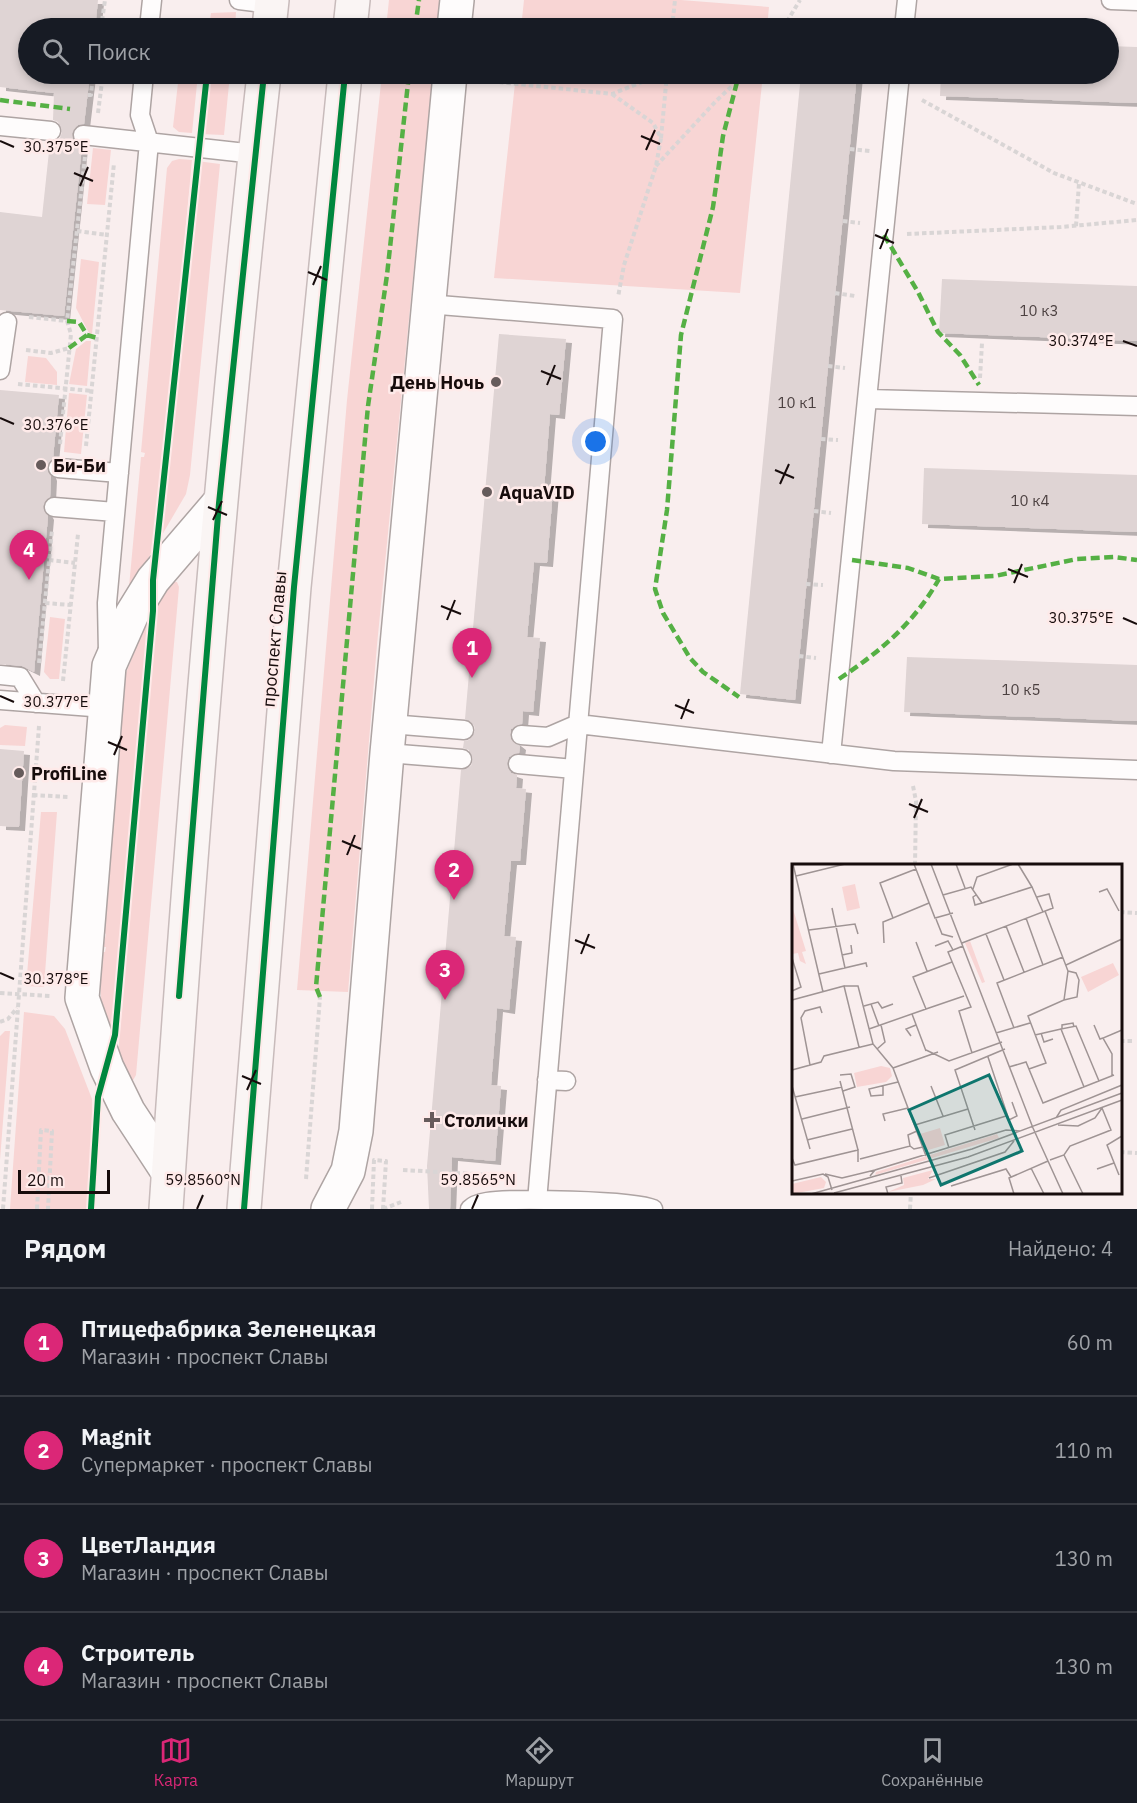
<!DOCTYPE html>
<html lang="ru">
<head>
<meta charset="utf-8">
<style>
	:root { --surface:#171b24; --page:#242831; --text:#f1f3f6; --muted:#9ea1a6; --line:#363941; --accent:#db2777 }
	body { margin:0; font-family:"IBM Plex Sans",sans-serif; background:var(--page); color:var(--text) }
	.scale { position:absolute; left:18px; bottom:15px; width:92px; box-sizing:border-box; padding-left:6px; border:3px solid #170c0c; border-top:0; font-size:16px; line-height:21px; white-space:nowrap; color:#170c0c; -webkit-text-stroke:4px #feeae9; paint-order:stroke }
	.you { position:absolute; left:596px; top:442px; width:21px; height:21px; margin:-15px; border:4px solid #fff; border-radius:50%; background:#1a73e8; box-shadow:0 0 0 9px #1a73e833 }
	.badge { display:grid; place-items:center; width:39px; height:39px; border-radius:50%; background:var(--accent); color:#fff; font-size:20px; font-weight:700 }
	.pin { position:absolute; translate:-50% -50px; filter:drop-shadow(0 2px 3px #0008) }
	.pin::after { content:''; position:absolute; top:32px; width:21px; height:18px; background:inherit; clip-path:polygon(0 0,100% 0,50% 100%) }
	.list { margin:0; padding:0; list-style:none }
	h2 { display:flex; justify-content:space-between; align-items:center; height:78px; margin:0; padding:0 24px; font-size:26px }
	h2 small { font-size:20px; font-weight:400; color:var(--muted) }
	.list li { display:grid; grid-template-columns:39px 1fr auto; gap:18px; align-items:center; box-sizing:border-box; height:108px; padding:0 24px; border-top:2px solid var(--line) }
	.list b { display:block; font-size:22px; white-space:nowrap }
	.list p { margin:0; font-size:20px; white-space:nowrap; color:var(--muted) }
	.list em { font-size:20px; font-style:normal; color:var(--muted) }
	.icon { flex:none; width:33px; height:33px; fill:none; stroke:currentColor; stroke-width:2; stroke-linecap:round; stroke-linejoin:round }
	.map { position:relative; flex:none; width:1137px; height:1209px; overflow:hidden }
	.search { position:absolute; background:var(--surface); box-shadow:0 3px 9px #0003; left:18px; right:18px; top:18px; height:66px; display:flex; align-items:center; gap:15px; box-sizing:border-box; padding:0 21px; border-radius:33px; color:var(--muted); font-size:22px }
	.sheet { height:510px; background:var(--surface) }
	nav { display:flex; justify-content:space-around; align-items:center; box-sizing:border-box; height:84px; border-top:2px solid var(--line); background:var(--surface); font-size:16px; color:var(--muted) }
	nav a { display:grid; justify-items:center; gap:3px }
	nav .on { color:var(--accent) }
	.map>svg:first-child { display:block }
	.green { fill:#f8d5d4 }
	.building { fill:#dfd4d4; filter:url(#shadow) }
	.lines { fill:none; stroke-linecap:round; stroke-linejoin:round }
	.service-casing { stroke:#aea4a3; stroke-width:21 }
	.minor-casing { stroke:#aea4a3; stroke-width:36 }
	.primary-casing { stroke:#c8bbbb; stroke-width:36 }
	.path { stroke:#d9d5d5; stroke-width:4; stroke-dasharray:4.5 3; stroke-linecap:butt }
	.service { stroke:#fefcfc; stroke-width:18 }
	.minor { stroke:#fefcfc; stroke-width:33 }
	.primary { stroke:#faf5f4; stroke-width:33 }
	.path-bridge { stroke:#d9d5d5; stroke-width:4; stroke-dasharray:4.5 3; stroke-linecap:butt }
	.quiet { stroke:#55b044; stroke-width:4.5; stroke-dasharray:9 4.5; stroke-linecap:butt }
	.cycleway-casing { stroke:#feeae9; stroke-width:10 }
	.cycleway { stroke:#00873e; stroke-width:6 }
	.ticks { fill:none; stroke:#170c0c; stroke-width:2 }
	.poi-dot { fill:#665b5b; stroke:#feeae9; stroke-width:2 }
	.labels { text-anchor:middle; dominant-baseline:central; stroke-width:5; stroke-linejoin:round; paint-order:stroke }
	.number-label { font-size:15px; fill:#4c4141 }
	.poi-label { font-size:18px; font-weight:bold; fill:#170c0c; stroke:#feeae9; text-anchor:start }
	.street-label { font-size:18px; fill:#170c0c; stroke:#feeae9 }
	.inset-road { fill:none; stroke:#9f9494; stroke-width:1.5 }
	.view { fill:#0f766e; fill-opacity:0.15; stroke:#0f766e; stroke-width:3 }
	.inset-edge { fill:none; stroke:#170c0c; stroke-width:3 }
	.ticks-label { font-size:15px; text-anchor:middle; fill:#170c0c; stroke:#feeae9; stroke-width:5; stroke-linejoin:round; paint-order:stroke }
</style>
</head>
<body>
<div class="map">
<svg width="1137" height="1209" viewBox="0 0 1137 1209">
	<defs>
		<filter id="shadow"><feDropShadow dx="6" dy="4" stdDeviation="0" flood-color="#0004"/></filter>
	</defs>
	<rect width="100%" height="100%" fill="#f9eeee"/>
	<path class="green" d="M389,0H441L438,28H386Z
		M524,0H681L769,7L767,28H521Z
		M236,12L235,28H209L211,13Z
		M179,74H198L192,133L179,132L173,127Z
		M205,74H230L224,135L199,134Z
		M382,74H433L377,645L348,992L297,990L347,400Z
		M516,74H763L740,293L494,278Z
		M93,148L111,150L105,205L87,204Z
		M179,159L192,160L156,545L131,588L129,587L141,457H144L145,453L141,452L167,168L172,161Z
		M197,161L220,164L190,475L186,494L162,535Z
		M81,259L99,262L92,334L89,333L76,308Z
		M86,341H91L87,386L69,384L76,349Z
		M28,356L46,358L57,372V385L25,382Z
		M69,393L87,395L81,454L64,452Z
		M171,582H177L179,587L136,1075L132,1082L129,1081L118,1055L156,599Z
		M150,612L111,1039C99,1004 99,989 102,952H105L106,947H103L106,934L104,933L121,703L126,673Z
		M50,617L65,619L59,679H50L44,672Z
		M5,725L27,727L25,746L0,745V728Z
		M41,812H57L44,987L26,986Z
		M24,1012L54,1016L65,1029L92,1099L96,1162L93,1209H10Z
		M5,1031H10L0,1160V1036Z"/>
	<path class="building" d="M0,0H98L95,28H28V74H90L84,124L78,125L72,133L73,140L82,146L64,316L0,310V212L42,217L50,142L60,138L62,132L58,122L53,120L54,93L0,87Z
		M1108,46L1137,47V103L940,96L941,74H1108Z
		M801,74H857L795,700L740,694Z
		M942,279L1137,286V341L939,333Z
		M499,334L566,339L559,415L550,414L544,489L553,490L547,563L534,562L527,637L540,638L533,712L523,711L522,724L511,729V739L520,746L519,753L509,757L507,764L511,773L517,775L516,788L526,789L520,861H511L504,936L516,937L509,1010L497,1008L491,1085L501,1086L495,1161L452,1157L450,1209H429L427,1166L461,770L471,766L473,759L469,750L463,748L464,741L469,740L475,731L474,725L465,719Z
		M0,390L59,395L53,458L47,466L51,477L50,497L43,506L48,516L34,672L22,666L0,664Z
		M924,468L1137,475V532L922,524Z
		M907,657L1137,665V721L904,712Z
		M0,749L24,751L19,827L0,826Z"/>
	<g class="lines">
		<g class="service-casing">
			<path id="service" d="M239,0L271,4
				M1111,0L1137,1
				M149,28L152,0
				M904,28L907,0
				M0,126L51,131
				M83,135L255,154
				M427,304L613,319L537,1201
				M0,370L7,322
				M868,399L1137,406
				M58,468L119,473
				M54,507L115,512
				M108,653L107,603L149,142L140,115L144,74
				M0,675L20,677L36,703
				M0,700L105,708
				M390,724L464,730
				M521,735L548,737L578,724L894,761L1137,770
				M387,753L462,759
				M831,754L900,74
				M518,764L574,769
				M547,1080L566,1081
				M470,1209C474,1205 481,1203 487,1202C510,1198 634,1200 653,1209"/>
		</g>
		<g class="minor-casing">
			<path id="minor" d="M454,28L457,0
				M168,1172L128,1111L107,1068L82,998L109,666L132,614L153,580L219,503
				M328,1209L348,1171L356,1131L387,753L450,74"/>
		</g>
		<g class="primary-casing">
			<path id="primary" d="M269,28L272,0
				M350,28L353,0
				M166,1209C191,830 222,451 264,74
				M244,1209L294,587L345,74"/>
		</g>
		<path class="path" d="M101,28L105,0
			M672,28L675,0
			M783,28L800,0
			M857,76L877,78
			M499,82L612,94L662,74
			M612,94L653,123L661,138L656,166L624,265L618,297
			M88,95H91L93,74
			M922,100L1054,173L1137,204
			M98,113L103,74
			M661,138L667,74
			M850,149L870,151
			M656,166L716,101L745,74
			M843,221L860,223
			M1076,226L1079,183
			M77,231L107,235
			M907,234L1061,227L1137,220
			M835,293L855,296
			M29,317L67,321
			M26,350L51,353L69,348
			M828,366L845,368
			M980,378L982,343
			M18,384L92,391
			M821,439L838,440
			M60,444L71,334L67,321L85,157
			M86,446L114,163
			M814,511L831,513
			M49,560L75,563
			M806,584L823,585
			M45,603L71,605
			M799,656L816,658
			M39,663L52,530
			M63,681L78,534
			M913,786L916,801L915,866
			M33,795L69,797
			M1120,912L1137,913
			M0,993L51,996
			M0,1022L8,1019L17,1008
			M1120,1041H1135
			M1120,1152L1137,1153
			M403,1170L493,1175
			M306,1179L320,997
			M3,1209L39,726
			M37,1209L41,1130L52,1131L48,1209
			M383,1209L401,1202
			M910,1209L911,1192"/>
		<use href="#service" class="service"/>
		<use href="#minor" class="minor"/>
		<use href="#primary" class="primary"/>
		<path class="path-bridge" d="M372,1209L374,1160L386,1161L383,1209"/>
		<path class="quiet" d="M415,28L419,0
			M737,82L723,136L713,207L681,335L667,510L655,589L663,613L690,658L703,672L739,697
			M0,100L70,109
			M884,235L918,292L938,332L960,355L979,385
			M67,321L79,322L87,335L97,338
			M69,348L87,335
			M852,560L908,568L939,579L995,576L1077,559L1114,557L1137,560
			M839,679C881,651 914,623 939,579
			M320,997L316,987L368,406L387,275L409,74"/>
		<g class="cycleway-casing">
			<path id="cycleway" d="M179,996L219,503L264,74
				M91,1209L98,1097L115,1035L153,611V580L207,74
				M244,1209L294,587L345,74"/>
		</g>
		<use href="#cycleway" class="cycleway"/>
	</g>
	<path class="ticks" d="M641,136L660,144M0,141L14,147M646,150L655,130M74,173L93,181M80,186L88,167M875,235L894,243M880,249L888,229M308,272L327,280M313,285L321,266M1123,341L1137,346M541,371L561,379M547,385L555,365M0,418L14,424M775,470L794,478M780,484L789,464M208,507L227,515M213,520L222,501M1008,569L1028,577M1014,583L1022,564M441,606L461,614M1123,618L1137,624M447,620L455,600M0,696L14,702M675,705L694,713M681,719L689,699M108,742L127,750M114,755L122,736M909,804L928,812M914,818L922,799M342,841L361,849M347,855L355,835M575,940L595,948M581,954L589,934M0,973L14,979M242,1076L261,1084M247,1090L256,1070M197,1209L203,1195M472,1209L478,1195"/>
	<g class="poi-dot">
		<circle cx="496" cy="382" r="6"/>
		<circle cx="41" cy="465" r="6"/>
		<circle cx="487" cy="492" r="6"/>
		<circle cx="19" cy="773" r="6"/>
		<path d="M429 1111h6v6h6v6h-6v6h-6v-6h-6v-6h6z"/>
	</g>
	<g class="labels">
		<g class="number-label">
			<text x="1039" y="310">10 к3</text>
			<text x="797" y="402">10 к1</text>
			<text x="1030" y="500">10 к4</text>
			<text x="1021" y="689">10 к5</text>
		</g>
		<g class="poi-label">
			<text x="484" y="382" text-anchor="end">День Ночь</text>
			<text x="53" y="465">Би-Би</text>
			<text x="499" y="492">AquaVID</text>
			<text x="31" y="773">ProfiLine</text>
			<text x="444" y="1120">Столички</text>
		</g>
		<g class="street-label">
			<text transform="translate(274 639) rotate(-85)">проспект Славы</text>
		</g>
	</g>
	<g transform="translate(792 864)">
		<rect width="330" height="330" fill="#f9eeee"/>
		<path d="M63,20L68,44L55,47L50,23ZM0,42L14,87L10,88L14,100L8,97L6,89L0,90ZM178,77L193,118L190,119L173,79ZM321,99L327,111L296,128L289,113ZM89,202L98,204L100,212L94,218L65,223L62,209ZM148,264L153,281L133,287L128,270ZM205,270L207,274L83,311L84,308ZM141,306L136,315H144L131,321L96,328L112,321L111,314ZM29,313L34,318L32,324L0,330V320Z" fill="#f8d5d4"/>
		<path class="inset-road" d="M1,0L31,128M122,0L143,54L161,49M139,0L241,264L271,330M164,0L173,24M226,0L240,23M124,5L88,19L101,54L137,39M4,12L53,0M181,25L185,13L221,0M307,28L315,25L327,47M151,31L179,23L190,39L240,23L251,48M184,31L181,33L183,41L190,39M40,44L53,104M234,54L251,101M144,55L150,70L161,73M214,62L232,108M17,66L63,60L66,70M194,70L212,116M124,78L135,107M92,79L91,58L101,54M170,79L261,44L257,30L245,33M143,82L156,77L161,86M171,82L156,88L179,143L167,147L180,189M50,91L60,89L59,81M0,94L9,123L0,127M274,101L330,75M27,110L74,99L75,103M52,122H66L81,180L101,204L134,292M0,136L52,122L67,183M272,136L285,133L287,116L284,109L276,107M79,140L87,162M72,142L86,138L90,144L101,140M134,145L172,132M120,150L134,187M302,161L308,175L311,174M222,164L205,119L271,93M77,165L134,145L121,113L160,98M270,165V161L281,159L282,163M204,169L238,159M249,169L252,178L261,175M243,171L269,165M119,172L114,165L124,161M85,185L93,178L89,161M134,186L157,197L210,178M196,193L217,256L225,252L220,238M18,201L9,154L13,147L28,143L30,149M217,203L234,198L251,239L322,211M101,204L146,188M237,205L254,199L236,152L272,136L276,107L253,47M0,206L29,198L32,192L81,180M48,211L59,210L63,223L51,227M320,212V190L311,174L330,166M48,217L66,286M0,222L18,285M91,222V231L79,232L77,225L106,218M139,222L151,252M292,223L269,165L284,162L307,217M3,233L50,223M264,254L269,246L330,221M10,255L58,243M93,257L91,250L116,244M123,261L176,245M266,261L286,262L303,254L310,244M183,266L163,206L213,185M15,276L60,265M118,282L116,271L125,267M157,284L153,271L214,252M272,291L291,330M0,294L3,301L66,286V298M68,295L118,282L122,285L131,283M258,296L272,291L278,282L319,266L310,244M239,304L252,330M305,305L322,299M33,310L50,314L83,306M327,311L315,281L330,272M78,312L83,306L214,266L228,267M137,314L213,288L222,277M0,317L31,310L36,313L40,326M159,322L214,305L219,313M42,329L176,293L330,236M19,330L180,285L330,229M96,330L94,323L110,319L109,312M222,330L217,314L256,297"/>
		<path class="view" d="M197,211L230,287L149,321L117,246Z"/>
		<rect width="330" height="330" class="inset-edge"/>
	</g>
	<g class="ticks-label">
		<text x="56" y="152">30.375°E</text>
		<text x="1081" y="346">30.374°E</text>
		<text x="56" y="430">30.376°E</text>
		<text x="1081" y="623">30.375°E</text>
		<text x="56" y="707">30.377°E</text>
		<text x="56" y="984">30.378°E</text>
		<text x="203" y="1185">59.8560°N</text>
		<text x="478" y="1185">59.8565°N</text>
	</g>
</svg>
<div class="scale">20 m</div>
<div class="you"></div>
<div class="pin badge" style="left:472px;top:678px">1</div>
<div class="pin badge" style="left:454px;top:900px">2</div>
<div class="pin badge" style="left:445px;top:1000px">3</div>
<div class="pin badge" style="left:29px;top:580px">4</div>
<div class="search"><svg class="icon" aria-label="search" viewBox="0 0 24 24"><circle cx="10" cy="10" r="6"/><path d="M15 15l6 6"/></svg>Поиск</div>
</div>
<section class="sheet">
<h2>Рядом<small>Найдено: 4</small></h2>
<ul class="list">
<li><span class="badge">1</span><div><b>Птицефабрика Зеленецкая</b><p>Магазин · проспект Славы</p></div><em>60 m</em></li>
<li><span class="badge">2</span><div><b>Magnit</b><p>Супермаркет · проспект Славы</p></div><em>110 m</em></li>
<li><span class="badge">3</span><div><b>ЦветЛандия</b><p>Магазин · проспект Славы</p></div><em>130 m</em></li>
<li><span class="badge">4</span><div><b>Строитель</b><p>Магазин · проспект Славы</p></div><em>130 m</em></li>
</ul>
</section>
<nav>
<a class="on"><svg class="icon" aria-label="map" viewBox="0 0 24 24"><path d="M3 6l6-2 6 2 6-2v14l-6 2-6-2-6 2zM9 4v14M15 6v14"/></svg>Карта</a>
<a><svg class="icon" aria-label="directions" viewBox="0 0 24 24"><path d="M12 3l9 9-9 9-9-9zM9 14v-3h6M13 9l2 2-2 2"/></svg>Маршрут</a>
<a><svg class="icon" aria-label="saved" viewBox="0 0 24 24"><path d="M7 4h10v16l-5-4-5 4z"/></svg>Сохранённые</a>
</nav>
</body>
</html>
